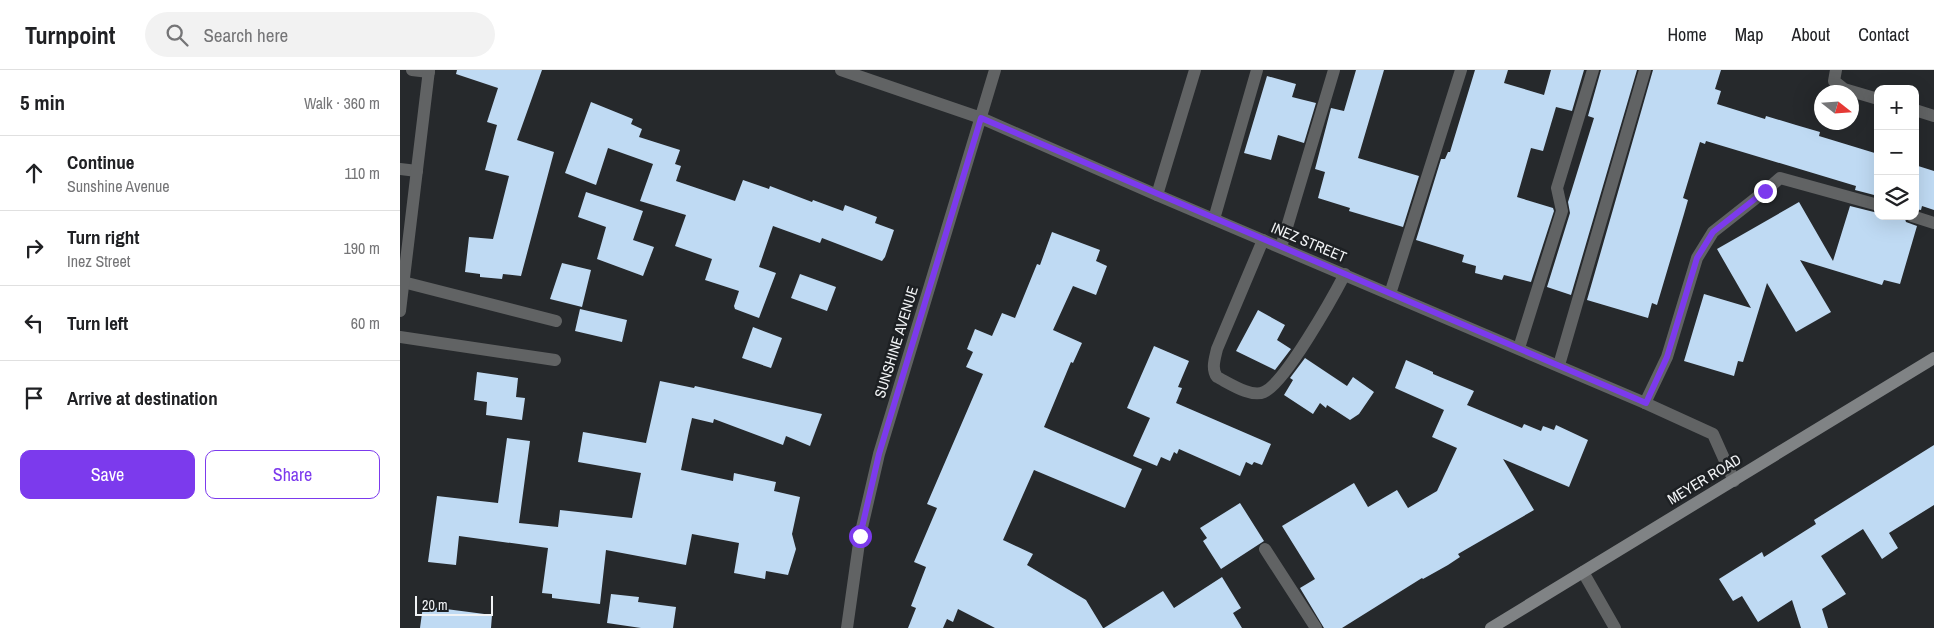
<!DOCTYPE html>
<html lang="en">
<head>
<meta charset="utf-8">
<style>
	:root { --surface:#fff; --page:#f2f2f2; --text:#202124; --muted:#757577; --line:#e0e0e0; --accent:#7c3aed }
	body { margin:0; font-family:"Archivo Narrow",sans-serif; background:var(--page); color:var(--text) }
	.controls { position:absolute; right:15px; top:15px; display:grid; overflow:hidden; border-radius:10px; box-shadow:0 5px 20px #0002 }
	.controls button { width:45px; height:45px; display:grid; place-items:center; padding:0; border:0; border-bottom:1px solid var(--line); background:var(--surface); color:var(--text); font:25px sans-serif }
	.compass { position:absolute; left:1414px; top:15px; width:45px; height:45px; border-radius:50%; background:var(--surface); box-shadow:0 5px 20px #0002; rotate:107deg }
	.scale { position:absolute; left:15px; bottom:12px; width:78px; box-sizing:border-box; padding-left:5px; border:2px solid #f1f3f5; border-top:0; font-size:14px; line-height:18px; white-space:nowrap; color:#f1f3f5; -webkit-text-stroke:4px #1d2023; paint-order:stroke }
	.stop { position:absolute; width:15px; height:15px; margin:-11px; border:4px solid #7c3aed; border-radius:50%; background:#fff }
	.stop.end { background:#7c3aed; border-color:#fff; box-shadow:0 1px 5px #0008 }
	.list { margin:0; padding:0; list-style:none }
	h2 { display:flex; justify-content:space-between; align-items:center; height:65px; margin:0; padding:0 20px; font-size:21px }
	h2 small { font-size:16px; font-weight:400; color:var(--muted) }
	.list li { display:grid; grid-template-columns:32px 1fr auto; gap:15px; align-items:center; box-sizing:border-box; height:75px; padding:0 20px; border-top:1px solid var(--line) }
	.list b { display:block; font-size:19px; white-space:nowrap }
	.list p { margin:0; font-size:16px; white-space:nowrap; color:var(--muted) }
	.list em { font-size:16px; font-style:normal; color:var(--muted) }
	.actions { display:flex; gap:10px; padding:15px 20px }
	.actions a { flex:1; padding:11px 0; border:1px solid var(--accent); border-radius:10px; text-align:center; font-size:18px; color:var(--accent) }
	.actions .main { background:var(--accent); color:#fff }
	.icon { flex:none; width:28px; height:28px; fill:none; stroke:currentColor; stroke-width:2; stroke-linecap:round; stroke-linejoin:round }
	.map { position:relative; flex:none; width:1534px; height:558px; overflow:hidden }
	header { display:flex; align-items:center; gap:30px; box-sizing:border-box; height:70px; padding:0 25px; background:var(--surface); border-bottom:1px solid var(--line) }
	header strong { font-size:24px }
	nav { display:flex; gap:28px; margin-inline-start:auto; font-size:18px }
	.search { width:350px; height:45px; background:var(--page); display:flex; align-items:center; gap:12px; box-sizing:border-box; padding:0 18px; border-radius:28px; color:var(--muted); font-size:19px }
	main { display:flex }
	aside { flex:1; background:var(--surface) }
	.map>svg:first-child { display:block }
	.building { fill:#bfdaf3 }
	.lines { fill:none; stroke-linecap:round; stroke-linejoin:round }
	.service { stroke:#616364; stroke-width:12 }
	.minor { stroke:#616364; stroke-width:12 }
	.secondary { stroke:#808385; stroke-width:12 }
	.route { stroke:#7c3aed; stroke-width:6 }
	.labels { text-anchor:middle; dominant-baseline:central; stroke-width:5; stroke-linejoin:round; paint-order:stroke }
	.street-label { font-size:15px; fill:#f1f3f5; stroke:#1d2023 }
</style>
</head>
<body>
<header>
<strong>Turnpoint</strong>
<div class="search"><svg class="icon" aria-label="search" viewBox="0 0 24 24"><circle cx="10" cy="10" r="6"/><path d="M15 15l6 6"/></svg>Search here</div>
<nav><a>Home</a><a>Map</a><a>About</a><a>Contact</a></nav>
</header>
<main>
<aside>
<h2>5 min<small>Walk · 360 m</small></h2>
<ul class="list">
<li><svg class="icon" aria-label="ahead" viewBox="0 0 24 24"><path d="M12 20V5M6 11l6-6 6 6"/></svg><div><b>Continue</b><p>Sunshine Avenue</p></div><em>110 m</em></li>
<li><svg class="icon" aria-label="right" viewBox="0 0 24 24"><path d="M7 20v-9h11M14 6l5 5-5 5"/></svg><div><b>Turn right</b><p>Inez Street</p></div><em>190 m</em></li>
<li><svg class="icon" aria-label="left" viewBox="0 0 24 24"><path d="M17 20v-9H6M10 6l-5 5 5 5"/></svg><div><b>Turn left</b></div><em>60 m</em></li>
<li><svg class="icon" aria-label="arrive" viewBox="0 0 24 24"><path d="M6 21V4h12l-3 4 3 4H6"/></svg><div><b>Arrive at destination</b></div></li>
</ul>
<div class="actions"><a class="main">Save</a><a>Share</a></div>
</aside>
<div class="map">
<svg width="1534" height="558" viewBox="0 0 1534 558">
	<rect width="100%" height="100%" fill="#26292c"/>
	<path class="building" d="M57,0H142L117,70L154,82L121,206L103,204L102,209L80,207V204L65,202L69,167L93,169L109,106L85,100L97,55L87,52L98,18L56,4Z
		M956,0H984L958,88L1019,106L1003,157L949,141L950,138L918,128L925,102L915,99L931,38L944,41Z
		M1075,0H1108L1104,13L1144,25L1151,0H1184L1172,41L1156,37L1143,81L1131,78L1117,127L1153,138L1154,141L1131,212L1104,205L1102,210L1075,203L1076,196L1062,192L1064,185L1016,170L1041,89H1045L1048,82H1050Z
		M1201,0H1237L1171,225L1147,217L1170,143L1168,132L1194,48L1188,46Z
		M1253,0H1321L1315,19L1321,21L1317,34L1365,49L1366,46L1396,55L1420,62L1419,66L1478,84V126L1455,120L1456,116L1306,71L1305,74L1300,72L1283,128L1288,130L1284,144L1257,235L1252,233L1248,248L1187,230Z
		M867,6L896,14L892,27L916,33L904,73L878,65L871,90L844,83Z
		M191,32L233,49L231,54L242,59L239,67L280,80L275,94L281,96L276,111L335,131L343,110L369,119L370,116L412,132L413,130L443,141L445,135L477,147L475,153L494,160L485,187L482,191L422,168L420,173L373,156L359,197L376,203L359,248L335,239L334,236L339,221L305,210L312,189L275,176L286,145L240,131L253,94L208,78L196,115L165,103Z
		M1515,95L1534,101V140L1522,136L1521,140L1515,139Z
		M186,122L243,141L233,170L254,177L243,206L197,189L206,157L178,147Z
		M1399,132L1433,191L1450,136L1478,143V146H1504L1506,152L1517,156L1500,214L1484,210L1482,215L1400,190L1431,242L1396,262L1367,213L1343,292L1338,291L1334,306L1284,291L1304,224L1351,238L1317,179Z
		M652,162L700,180L696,191L707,196L696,225L673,216L653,260L682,273L673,293L671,292L644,357L742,399L725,438L634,400L603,470L633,484L627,495L686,530L703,558H595L558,539L553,552L547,549L543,558H508L516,538L511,536L526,497L514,492L537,438L527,434L583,304L566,297L573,282L567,279L575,259L592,266L602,243L615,248L637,194L640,195Z
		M162,193L191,200L182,237L150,229Z
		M400,204L436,217L427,241L391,228Z
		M180,239L227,250L222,272L175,261Z
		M858,240L885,255L877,270L891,279L875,300L836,281Z
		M353,257L382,268L371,298L342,288Z
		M754,276L789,291L778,317L782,318L776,333L871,374L862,395L854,392L852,395L846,392L840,406L779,379L777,384L774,382L770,391L761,387L757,396L733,386L750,348L727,338Z
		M905,288L947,316L953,307L974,322L959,344L950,350L927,335L926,338L920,333L913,344L884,325L893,310L890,308Z
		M1006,290L1033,302V304L1074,321L1067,335L1122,358L1124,354L1141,361L1143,356L1154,360L1156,355L1188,370L1169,417L1103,389L1134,440L1058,484L1060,487L1048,495L1023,509L1022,508L942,558H924L900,518L915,509L882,456L954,413L968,437L997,420L1008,438L1037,421L1057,378L1032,367L1044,340L995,318Z
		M77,302L118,308L116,327L125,328L122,350L86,345L87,332L74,330Z
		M260,311L294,318L295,316L422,344L410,376L386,366L383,375L314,349L313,353L292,348L289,361L281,400L333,411L334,403L376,412L374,421L400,427L392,464L396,479L388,505L366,501L365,509L334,503L339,473L292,464L286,495L206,480L200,534L152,528V524L142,523L148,478L59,466L56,495L28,492L37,426L98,433L107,368L130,371L119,453L158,457L160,440L232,448L241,403L178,392L183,362L246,373Z
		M1534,375V435L1489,463L1498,478L1482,489L1463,459L1421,486L1446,524L1422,539L1428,558H1401L1392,530L1358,552L1342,526L1333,531L1319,509L1362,482L1364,487L1416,454L1414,450Z
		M840,433L864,471L821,499L803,471L807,468L800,458Z
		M822,507L841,538L833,543L842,558H704L763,521L774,538Z
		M211,524L239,527L238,532L276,537L273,558H241L207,553Z
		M23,536L92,545L91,558H20Z"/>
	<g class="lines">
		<path class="service" d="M12,0L29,2
			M1436,0L1434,11L1444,19L1478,29
			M1515,40L1534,46
			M0,99L17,101
			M757,125L795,0
			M1512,146L1534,153
			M814,149L857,0
			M863,170L817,279C815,288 811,299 817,307C829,313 851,328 864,322C885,313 933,227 945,204
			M881,177L934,0
			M3,212L156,251
			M990,224L1061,0
			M0,267L155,290
			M1119,278L1162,141L1157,118L1193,0
			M1159,295L1245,0
			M1245,333L1267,287L1297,188L1313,162L1365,121L1380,108L1478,135
			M865,479L916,558"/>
		<path class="minor" d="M441,0L581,48L757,125L1245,333L1313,364L1334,411
			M0,241L29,0
			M1183,502L1215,558
			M447,558L460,466L479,384L595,0"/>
		<path class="secondary" d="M1091,558L1534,288"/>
	</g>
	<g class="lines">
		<path class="route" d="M460,466L479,384L581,48L1246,333L1267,287L1297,188L1313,162L1365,121"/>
	</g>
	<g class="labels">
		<g class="street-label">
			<text transform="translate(909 172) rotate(23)">INEZ STREET</text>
			<text transform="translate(496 272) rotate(-73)">SUNSHINE AVENUE</text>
			<text transform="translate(1304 409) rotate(-31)">MEYER ROAD</text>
		</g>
	</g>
</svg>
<div class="controls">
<button>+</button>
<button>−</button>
<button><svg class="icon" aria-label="layers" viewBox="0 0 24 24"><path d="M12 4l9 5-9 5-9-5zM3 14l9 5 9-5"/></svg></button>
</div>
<svg class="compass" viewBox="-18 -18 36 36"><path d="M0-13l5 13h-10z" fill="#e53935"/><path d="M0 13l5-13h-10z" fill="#757577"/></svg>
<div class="scale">20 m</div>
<div class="stop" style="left:460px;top:466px"></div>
<div class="stop end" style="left:1365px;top:121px"></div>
</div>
</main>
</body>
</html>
